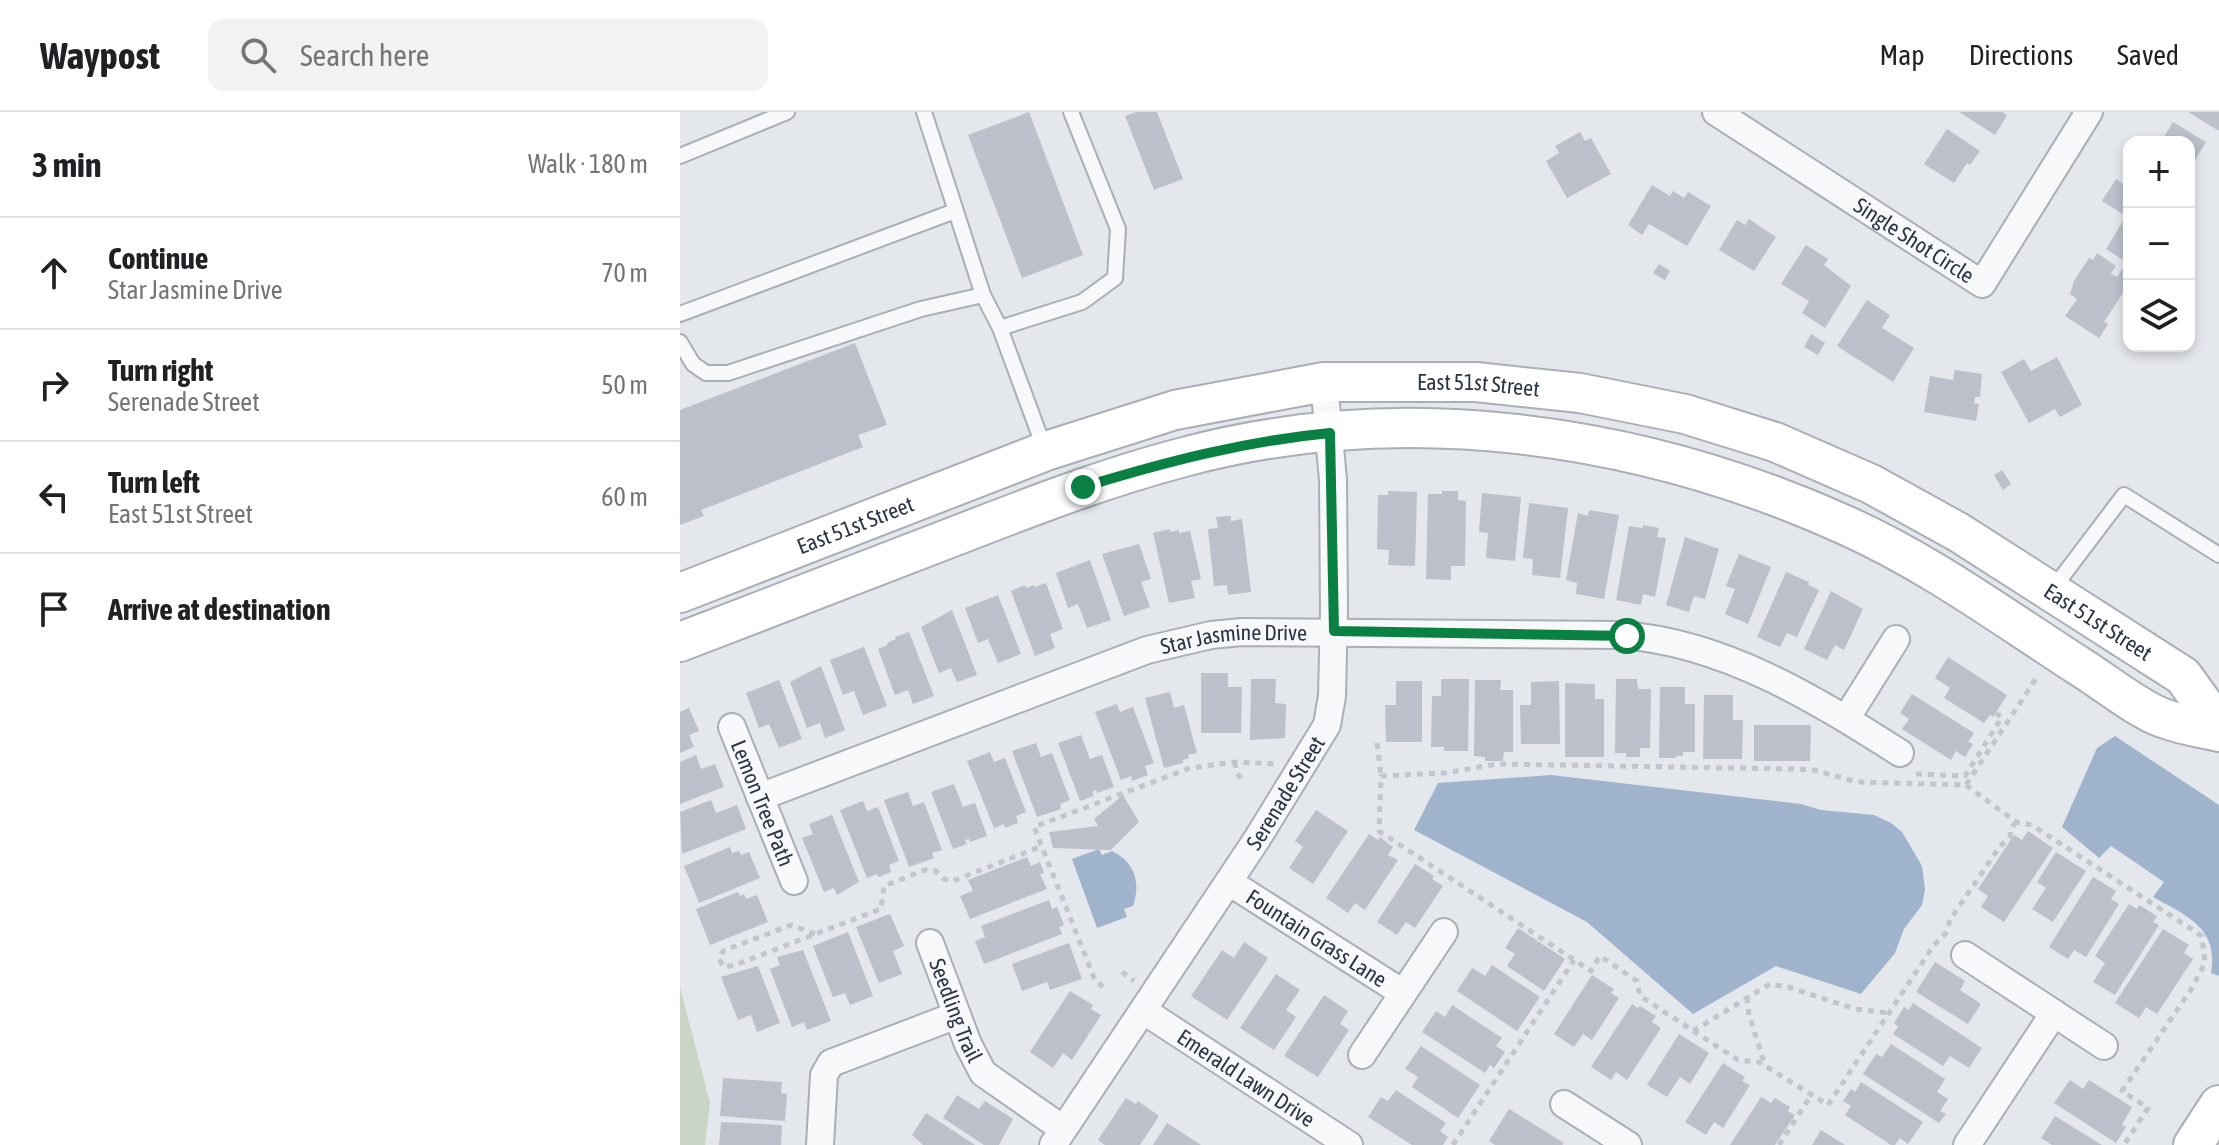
<!DOCTYPE html>
<html lang="en">
<head>
<meta charset="utf-8">
<style>
	:root { --surface:#fff; --page:#f2f2f2; --text:#202124; --muted:#757577; --line:#e0e0e0 }
	body { margin:0; font-family:"Asap Condensed",sans-serif; background:var(--page); color:var(--text) }
	.controls { position:absolute; right:24px; top:24px; display:grid; overflow:hidden; border-radius:16px; box-shadow:0 4px 12px #0003 }
	.controls button { width:72px; height:72px; display:grid; place-items:center; padding:0; border:0; border-bottom:2px solid var(--line); background:var(--surface); color:var(--text); font:40px sans-serif }
	.stop { position:absolute; width:24px; height:24px; margin:-18px; border:6px solid #0b8043; border-radius:50%; background:#fff }
	.stop.end { background:#0b8043; border-color:#fff; box-shadow:0 2px 8px #0008 }
	.list { margin:0; padding:0; list-style:none }
	h2 { display:flex; justify-content:space-between; align-items:center; height:104px; margin:0; padding:0 32px; font-size:34px }
	h2 small { font-size:26px; font-weight:400; color:var(--muted) }
	.list li { display:grid; grid-template-columns:52px 1fr auto; gap:24px; align-items:center; box-sizing:border-box; height:112px; padding:0 32px; border-top:2px solid var(--line) }
	.list b { display:block; font-size:30px; white-space:nowrap }
	.list p { margin:0; font-size:26px; white-space:nowrap; color:var(--muted) }
	.list em { font-size:26px; font-style:normal; color:var(--muted) }
	.icon { flex:none; width:44px; height:44px; fill:none; stroke:currentColor; stroke-width:2; stroke-linecap:round; stroke-linejoin:round }
	.map { position:relative; flex:none; width:1539px; height:1033px; overflow:hidden }
	header { display:flex; align-items:center; gap:48px; box-sizing:border-box; height:112px; padding:0 40px; background:var(--surface); border-bottom:2px solid var(--line) }
	header strong { font-size:38px }
	nav { display:flex; gap:44px; margin-inline-start:auto; font-size:28px }
	.search { width:560px; height:72px; background:var(--page); display:flex; align-items:center; gap:20px; box-sizing:border-box; padding:0 28px; border-radius:16px; color:var(--muted); font-size:30px }
	main { display:flex }
	aside { flex:1; background:var(--surface) }
	.map>svg:first-child { display:block }
	.green { fill:#c9d6c5 }
	.water { fill:#9fb4cc }
	.building { fill:#bbc0ca }
	.lines { fill:none; stroke-linecap:round; stroke-linejoin:round }
	.lane-casing { stroke:#a9aeb7; stroke-width:18 }
	.street-casing { stroke:#a9aeb7; stroke-width:30 }
	.secondary-casing { stroke:#a9aeb7; stroke-width:42 }
	.path { stroke:#c2c5cb; stroke-width:5; stroke-dasharray:6 6; stroke-linecap:butt }
	.lane { stroke:#f7f8fa; stroke-width:14 }
	.street { stroke:#f7f8fa; stroke-width:26 }
	.secondary { stroke:#fff; stroke-width:38 }
	.route { stroke:#0b8043; stroke-width:10 }
	.labels { text-anchor:middle; dominant-baseline:central; stroke-width:7; stroke-linejoin:round; paint-order:stroke }
	.street-label { font-size:22px; fill:#2b3445; stroke:#f4f6f9 }
</style>
</head>
<body>
<header>
<strong>Waypost</strong>
<div class="search"><svg class="icon" aria-label="search" viewBox="0 0 24 24"><circle cx="10" cy="10" r="6"/><path d="M15 15l6 6"/></svg>Search here</div>
<nav><a>Map</a><a>Directions</a><a>Saved</a></nav>
</header>
<main>
<aside>
<h2>3 min<small>Walk · 180 m</small></h2>
<ul class="list">
<li><svg class="icon" aria-label="ahead" viewBox="0 0 24 24"><path d="M12 20V5M6 11l6-6 6 6"/></svg><div><b>Continue</b><p>Star Jasmine Drive</p></div><em>70 m</em></li>
<li><svg class="icon" aria-label="right" viewBox="0 0 24 24"><path d="M7 20v-9h11M14 6l5 5-5 5"/></svg><div><b>Turn right</b><p>Serenade Street</p></div><em>50 m</em></li>
<li><svg class="icon" aria-label="left" viewBox="0 0 24 24"><path d="M17 20v-9H6M10 6l-5 5 5 5"/></svg><div><b>Turn left</b><p>East 51st Street</p></div><em>60 m</em></li>
<li><svg class="icon" aria-label="arrive" viewBox="0 0 24 24"><path d="M6 21V4h12l-3 4 3 4H6"/></svg><div><b>Arrive at destination</b></div></li>
</ul>
</aside>
<div class="map">
<svg width="1539" height="1033" viewBox="0 0 1539 1033">
	<rect width="100%" height="100%" fill="#e4e7ec"/>
	<path class="green" d="M0,875L30,991L25,1033H0Z"/>
	<path class="water" d="M1435,624L1539,693V864L1531,861C1539,815 1505,803 1473,785L1484,770L1431,734L1419,746L1382,715L1417,636Z
		M871,663L1121,692L1141,698L1194,703L1211,711L1222,720L1242,754L1245,777L1242,793L1224,817L1215,841L1181,882L1096,854L1013,902L907,810L734,718L758,671Z
		M419,737L422,743L432,739C455,750 461,771 453,794L444,797L447,805L417,816L392,747Z"/>
	<path class="building" d="M349,0L403,143L342,166L288,23Z
		M456,0H477L503,67L474,78L445,4Z
		M1279,0H1322L1327,3L1315,23Z
		M1508,0H1539V19Z
		M1493,10L1526,30L1509,58V30H1481Z
		M1267,17L1300,39L1290,53L1287,51L1274,71L1244,52Z
		M900,20L905,29L911,26L931,62L887,86L866,49L879,41L875,34Z
		M1436,67L1449,76V152L1426,137L1446,104L1422,89Z
		M972,73L990,84L993,79L1004,86L1008,80L1031,94L1007,134L969,112L962,123L948,113Z
		M1069,107L1096,125L1074,159L1039,138L1057,108L1065,113Z
		M1126,133L1148,147L1144,153L1171,174L1145,216L1122,201L1129,189L1101,172Z
		M1417,141L1436,154L1431,161L1437,165L1442,157L1449,162L1444,170L1448,173L1424,210L1428,212L1419,226L1385,204L1397,187L1390,182L1394,169L1409,146L1413,148Z
		M979,152L990,159L985,168L973,161Z
		M1187,188L1210,203L1202,216L1234,236L1213,270L1157,234Z
		M1131,222L1145,231L1138,243L1124,235Z
		M175,231L207,313L178,323L183,335L21,398L24,404L0,413V298Z
		M1377,245L1402,293L1380,305L1375,297L1349,311L1321,260L1344,247L1351,259Z
		M1275,258L1302,262L1300,285H1295L1294,291L1299,292L1296,309L1244,300L1250,264L1273,268Z
		M1322,358L1331,372L1323,378L1314,363Z
		M708,379L737,380L735,454L708,453L709,438L697,437L698,383H708Z
		M762,379H778V388L786,389L785,454H771V468L746,467L748,382H762Z
		M802,381L841,385L835,449L806,446L808,421L799,420Z
		M849,391L888,396L880,466L852,463L853,447L843,446Z
		M909,398L939,403L924,487L896,482L897,471L886,468L898,401L908,404Z
		M551,404V409L562,407L571,480L548,483L547,473L534,474L528,417L538,416L536,405Z
		M963,413L979,416L977,425L986,426L975,485L963,482L961,493L936,488L949,414L963,416Z
		M490,417V420L499,418V421L510,419L521,467L511,469L515,486L489,491L473,421Z
		M1005,425L1039,437L1025,487L1014,484L1009,500L986,493Z
		M459,432L471,467L461,470L470,495L444,504L422,442Z
		M1059,442L1091,455L1068,512L1045,502L1055,477L1046,474Z
		M410,448L431,508L407,516L398,492L388,496L376,461Z
		M1106,460L1129,470L1128,473L1139,478L1117,525L1107,521L1100,535L1077,525Z
		M366,471L383,517L370,522L375,536L355,544L331,479L345,473L346,476L354,473L355,475Z
		M1151,479L1183,497L1164,538L1155,533L1147,548L1124,537Z
		M318,483L341,542L318,551L308,527L298,531L285,496Z
		M272,498L297,563L277,570L271,556L259,561L241,515Z
		M229,520L254,584L233,592L228,578L215,583L198,537L208,533L207,531L216,527L215,525Z
		M184,535L207,594L183,603L174,579L163,583L150,548Z
		M1268,545L1327,583L1313,605L1310,603L1304,611L1264,586L1270,576L1255,566Z
		M141,554L165,618L145,626L140,611L127,616L110,570Z
		M521,561H548V575H562L561,621H521Z
		M571,567H596L595,591L606,592L605,626L570,628Z
		M761,567H789L788,639H764V635H751L752,584H761Z
		M936,567H957L958,577H971L970,636H960V645H946V641H935Z
		M99,568L122,627L99,636L89,612L79,616L66,581Z
		M795,568H821L820,578H833V640H824L823,649H805V645L794,644Z
		M716,569H742V630H706L705,593H716Z
		M879,569L880,632H841L840,593H851V570Z
		M885,571L915,572V587H924V645H885Z
		M980,575H1005V592H1015V640H1003V644H996V646H979Z
		M490,580L494,596L504,593L517,641L508,643L509,646L503,648V651L484,656L465,586Z
		M1232,582L1294,621L1288,630L1293,632L1285,645L1276,639L1271,648L1222,617L1229,607L1220,601Z
		M1024,583H1053V608H1063L1062,647H1023Z
		M437,592L440,600L453,595L474,651L465,654L468,663L452,669L451,664L441,668L415,600Z
		M9,596L19,619L9,623L14,635L0,641V600Z
		M1074,613H1131L1130,649H1074Z
		M401,623L410,647L422,643L434,675L417,681L416,678L412,680L414,684L400,689L378,631Z
		M356,631L361,645L372,641L390,688L380,692L381,697L357,705L332,639Z
		M310,640L314,650L325,646L346,700L336,704L338,711L325,716L324,712L314,716L287,649Z
		M16,643L21,657L35,652L44,675L0,692V650Z
		M274,672L283,695L295,691L307,724L290,730L289,727L285,728L287,732L273,737L251,680Z
		M228,680L233,694L244,690L262,738L252,741L254,746L229,755L204,688Z
		M443,683L459,710L431,738L373,736L369,720L418,714L414,707Z
		M31,688L36,701L57,693L66,717L2,742L0,700Z
		M183,689L187,699L198,695L219,749L209,753L211,760L199,765L197,762L187,766L160,698Z
		M636,698L668,719L633,772L609,756L623,735L615,729Z
		M152,703L179,770L157,783L154,776L144,780L122,726L133,722L129,712Z
		M1348,719L1373,736L1324,810L1301,795L1308,784L1298,777L1334,723L1342,728Z
		M689,722L698,728L700,725L713,735L708,743L718,748L685,798L675,791L668,801L646,786Z
		M50,735L52,741L59,739L61,743L69,740L80,766L19,791L4,754Z
		M1376,740L1406,759L1373,810L1352,797L1366,776L1357,770Z
		M347,745L351,754L360,750L364,761L360,762L367,777L290,807L280,784L293,779L288,768Z
		M735,752L754,764L752,767L763,774L735,816L726,810L717,823L697,810Z
		M1413,765L1436,779L1431,787L1439,792L1406,845L1394,838L1388,847L1369,835Z
		M58,780L60,784L64,782L66,787L77,783L88,810L30,833L16,797Z
		M369,788L372,797L377,795L384,813L379,815L382,822L304,852L295,829L305,825L301,814Z
		M1449,792L1457,797L1459,793L1477,804L1473,810L1479,813L1435,883L1413,870L1425,851L1415,844Z
		M210,802L224,834L213,839L222,862L199,871L176,815Z
		M838,816L885,847L864,879L827,854L835,842L825,836Z
		M1483,817L1509,833L1504,841L1513,847L1477,902L1466,895L1459,906L1435,891Z
		M168,820L193,884L170,893L165,881L153,885L133,834Z
		M564,830L588,846L547,908L511,884L542,838L554,846Z
		M389,831L402,867L370,878L367,870L342,879L332,852Z
		M123,838L151,909L127,918L124,910L112,915L90,857L100,853L97,845Z
		M1255,850L1285,869L1280,878L1301,892L1288,912L1236,880Z
		M812,853L860,885L837,919L777,879L792,856L805,864Z
		M78,854L100,911L77,920L71,903L58,908L41,865Z
		M596,862L620,878L606,898L616,905L594,938L560,916Z
		M912,863L934,877L931,881L939,886L912,928L903,922L894,935L874,922Z
		M390,879L413,893L411,897L421,903L392,948L383,941L373,956L350,940Z
		M644,883L668,899L660,912L669,918L638,965L604,944Z
		M1233,891L1302,936L1289,956L1270,944L1263,954L1213,922L1218,915L1214,911L1224,895L1229,898Z
		M952,892L958,896L960,894L976,904L972,910L981,916L947,968L936,960L931,968L911,955Z
		M772,893L822,926L816,934L825,940L814,956L810,953L805,961L742,920L756,899L765,905Z
		M999,922L1029,941L1010,972L1000,965L987,985L967,973Z
		M1211,932L1265,967L1257,980L1268,987L1260,999L1266,1002L1259,1011L1183,962L1196,942L1202,945Z
		M741,934L800,973L778,1006L732,975L738,965L725,957Z
		M1043,951L1065,965L1062,969L1070,973L1043,1016L1034,1010L1026,1023L1005,1010Z
		M43,966L102,970L101,981L107,982L105,1009L40,1004Z
		M1390,968L1403,977L1409,968L1452,995L1442,1013L1446,1015L1436,1031L1374,991Z
		M1181,970L1243,1010L1228,1032L1220,1026L1215,1033H1211L1165,1003L1171,994L1163,989L1171,977L1175,980Z
		M716,978L766,1011L760,1019L768,1025L763,1033H732L688,1005L701,985L708,989Z
		M277,983L299,997L305,989L333,1007L319,1033H304L263,1006Z
		M1081,985L1091,991L1095,986L1110,995L1108,999L1115,1003L1095,1033H1050Z
		M446,986L456,992L458,989L479,1004L460,1033H425L418,1028Z
		M829,997L884,1031L882,1033H815L809,1029Z
		M246,1001L295,1033H243L232,1023Z
		M1375,1004L1422,1033H1372L1361,1026Z
		M41,1010L102,1013L101,1033H39Z
		M487,1011L521,1033H473Z
		M1141,1018L1165,1033H1132Z"/>
	<g class="lines">
		<g class="lane-casing">
			<path id="lane" d="M244,0L303,183L320,216
				M0,44L107,0
				M0,202L275,99
				M0,230L13,252L26,261H48L241,197L303,183
				M365,338L320,216L402,190L435,166L438,117L391,0
				M1372,478L1444,383L1539,443"/>
		</g>
		<g class="street-casing">
			<g id="street">
				<path id="s1" d="M1036,0L1302,172L1409,0"/>
				<path d="M1166,607L1216,527"/>
				<path id="s2" d="M52,615L114,769"/>
				<path id="s3" d="M80,685L467,538L531,523L562,520L942,523C1045,531 1135,587 1220,641"/>
				<path id="s4" d="M549,770L723,881"/>
				<path id="s5" d="M250,831L288,932L303,961L383,1017"/>
				<path d="M1285,843L1424,934"/>
				<path id="s6" d="M464,899L669,1033"/>
				<path d="M682,943L764,820"/>
				<path d="M884,992L948,1033"/>
				<path d="M140,1033L144,963L151,951L277,903"/>
				<path id="s7" d="M373,1033L577,727L647,613L652,584L654,498L653,368L644,270"/>
				<path d="M1287,1033L1374,901"/>
			</g>
		</g>
		<g class="secondary-casing">
			<g id="secondary">
				<path id="s8" d="M0,481L366,339L495,298L644,270H796L900,281L1005,302L1095,330L1191,372L1278,420L1503,564L1539,614"/>
				<path d="M0,530C90,495 180,460 270,426C347,396 424,366 504,345C724,286 961,321 1165,413C1248,450 1323,505 1399,554C1422,568 1459,598 1483,606C1501,613 1521,616 1539,620"/>
				<path d="M1513,1033L1539,993"/>
			</g>
		</g>
		<path class="path" d="M697,631L701,664
			M555,650L556,660L563,669
			M1236,662L1285,664L1322,605L1315,601
			M1286,673L1336,710L1352,713L1522,824L1525,851L1512,876L1442,979L1468,996L1444,1033
			M1336,710L1331,716L1330,725L1320,734L1270,808L1266,821L1254,833L1148,993L1079,950L1058,948L960,884L957,869L920,844L911,859L699,719L701,664L765,661L817,652L1114,657L1134,658L1177,670L1286,673L1357,565
			M135,822L111,813L43,839L39,847L44,855L55,853L198,798L201,797L204,774L245,758L256,759L264,767L273,769L362,734
			M442,860L454,869
			M423,875L415,868L354,715L510,656L555,650L595,652
			M1067,885L1069,903L1085,953
			M1013,919L1090,872L1108,875L1175,897L1209,901
			M773,1033L894,848
			M1099,1033L1132,982"/>
		<use href="#lane" class="lane"/>
		<use href="#street" class="street"/>
		<use href="#secondary" class="secondary"/>
	</g>
	<g class="lines">
		<path class="route" d="M403,375C485,350 565,329 650,321L654,519L947,524"/>
	</g>
	<g class="labels">
		<g class="street-label">
			<text stroke="none"><textPath href="#s1" startOffset="236">Single Shot Circle</textPath></text>
			<text stroke="none"><textPath href="#s8" startOffset="834">East 51st Street</textPath></text>
			<text stroke="none"><textPath href="#s8" startOffset="188">East 51st Street</textPath></text>
			<text stroke="none"><textPath href="#s8" startOffset="1508">East 51st Street</textPath></text>
			<text stroke="none"><textPath href="#s3" startOffset="502">Star Jasmine Drive</textPath></text>
			<text stroke="none"><textPath href="#s7" startOffset="422">Serenade Street</textPath></text>
			<text stroke="none"><textPath href="#s2" startOffset="82">Lemon Tree Path</textPath></text>
			<text stroke="none"><textPath href="#s4" startOffset="104">Fountain Grass Lane</textPath></text>
			<text stroke="none"><textPath href="#s5" startOffset="72">Seedling Trail</textPath></text>
			<text stroke="none"><textPath href="#s6" startOffset="122">Emerald Lawn Drive</textPath></text>
		</g>
	</g>
</svg>
<div class="controls">
<button>+</button>
<button>−</button>
<button><svg class="icon" aria-label="layers" viewBox="0 0 24 24"><path d="M12 4l9 5-9 5-9-5zM3 14l9 5 9-5"/></svg></button>
</div>
<div class="stop" style="left:947px;top:524px"></div>
<div class="stop end" style="left:403px;top:375px"></div>
</div>
</main>
</body>
</html>
